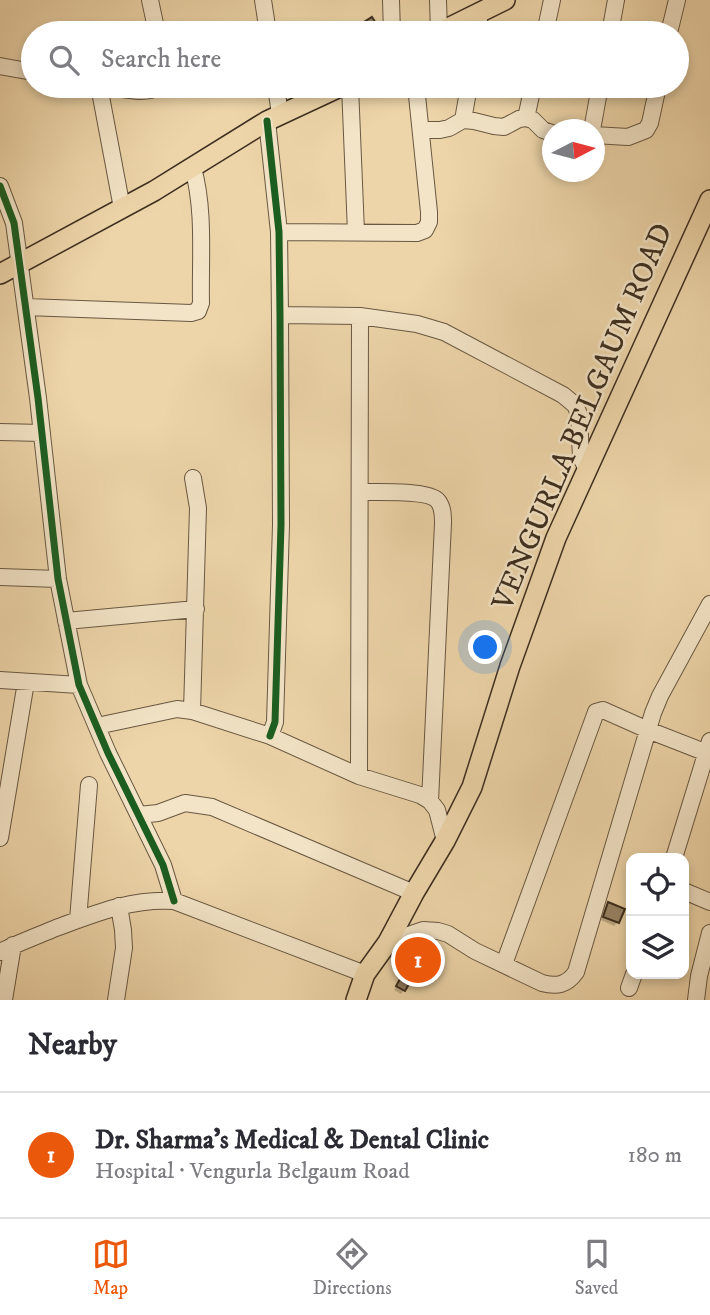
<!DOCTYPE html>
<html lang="en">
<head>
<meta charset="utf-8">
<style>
	:root { --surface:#fff; --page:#f7f7f7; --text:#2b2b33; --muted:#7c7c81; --line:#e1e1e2; --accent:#ea580c }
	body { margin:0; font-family:"IM FELL DW Pica",serif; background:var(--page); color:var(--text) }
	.controls { position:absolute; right:21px; bottom:21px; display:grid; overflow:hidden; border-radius:14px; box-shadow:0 4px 10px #0003 }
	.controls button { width:63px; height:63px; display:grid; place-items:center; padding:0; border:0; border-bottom:2px solid var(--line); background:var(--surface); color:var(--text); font:35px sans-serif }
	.compass { position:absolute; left:542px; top:119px; width:63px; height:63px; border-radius:50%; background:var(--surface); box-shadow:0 4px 10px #0003; rotate:84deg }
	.you { position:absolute; left:486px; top:648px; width:24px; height:24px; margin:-18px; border:5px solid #fff; border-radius:50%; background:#1a73e8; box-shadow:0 0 0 10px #1a73e833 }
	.badge { display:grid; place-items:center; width:46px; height:46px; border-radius:50%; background:var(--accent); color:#fff; font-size:23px; font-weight:700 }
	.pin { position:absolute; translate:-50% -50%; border:4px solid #fff; box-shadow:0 2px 7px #0006 }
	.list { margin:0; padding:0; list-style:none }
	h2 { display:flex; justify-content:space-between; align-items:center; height:91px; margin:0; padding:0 28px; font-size:30px }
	h2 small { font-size:23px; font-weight:400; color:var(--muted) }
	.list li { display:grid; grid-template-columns:46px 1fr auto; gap:21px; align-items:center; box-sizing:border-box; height:126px; padding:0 28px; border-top:2px solid var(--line) }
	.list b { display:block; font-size:26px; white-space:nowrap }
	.list p { margin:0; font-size:23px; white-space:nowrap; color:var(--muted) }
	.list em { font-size:23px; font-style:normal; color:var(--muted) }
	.icon { flex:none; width:38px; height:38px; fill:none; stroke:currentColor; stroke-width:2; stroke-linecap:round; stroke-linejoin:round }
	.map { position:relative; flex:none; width:710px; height:1000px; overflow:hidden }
	.search { position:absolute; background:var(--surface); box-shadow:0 4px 10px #0003; left:21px; right:21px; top:21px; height:77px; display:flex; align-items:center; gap:18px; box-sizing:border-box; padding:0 24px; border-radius:38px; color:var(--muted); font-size:26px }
	.sheet { height:217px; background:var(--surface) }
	nav { display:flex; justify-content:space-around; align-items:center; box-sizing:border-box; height:98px; border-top:2px solid var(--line); background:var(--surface); font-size:19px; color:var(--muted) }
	nav a { display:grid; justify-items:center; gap:4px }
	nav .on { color:var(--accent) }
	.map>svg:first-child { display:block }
	.shadow { fill:#0003 }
	.building { fill:#998567; stroke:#3d2e1f; stroke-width:2 }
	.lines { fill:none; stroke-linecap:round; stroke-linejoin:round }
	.minor-casing { stroke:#695842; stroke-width:18 }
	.major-casing { stroke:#3d2e1f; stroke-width:22 }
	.minor { stroke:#f3e4c7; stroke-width:16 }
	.major { stroke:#edd5a9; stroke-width:19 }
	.cycleway-casing { stroke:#f3e4c7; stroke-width:11 }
	.cycleway { stroke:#1b5e20; stroke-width:7 }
	.labels { text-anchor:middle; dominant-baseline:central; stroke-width:5; stroke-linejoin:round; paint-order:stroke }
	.street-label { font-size:30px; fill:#3d2e1f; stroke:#f3e4c7 }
</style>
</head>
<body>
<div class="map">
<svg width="710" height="1000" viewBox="0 0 710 1000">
	<rect width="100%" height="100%" fill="#edd5a9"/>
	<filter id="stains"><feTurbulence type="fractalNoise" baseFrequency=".00286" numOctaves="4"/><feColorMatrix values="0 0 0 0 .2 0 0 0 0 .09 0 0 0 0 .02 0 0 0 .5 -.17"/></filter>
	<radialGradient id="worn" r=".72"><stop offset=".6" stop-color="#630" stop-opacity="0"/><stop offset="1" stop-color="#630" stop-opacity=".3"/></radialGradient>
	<path class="shadow" d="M608,904L618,922L614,926L601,920L605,907Z
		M418,947L404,990L401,994L394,990Z"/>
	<path class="building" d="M372,17L382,33H360L356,27Z
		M608,902L625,909L619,923L603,917Z
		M425,941L432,945L405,991L396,986L421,942Z"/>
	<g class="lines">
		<g class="minor-casing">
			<path id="minor" d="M150,0L157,33
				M263,0L268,33
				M391,0L392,33
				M438,0L439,33
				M477,33L480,12
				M545,33L552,0
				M610,33L616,0
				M669,33L677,0
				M0,66L33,72
				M99,86L122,208
				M103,86C122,88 143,96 160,86
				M276,86L280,115
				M350,86L356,232
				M526,118L533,86
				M463,120L469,86
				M267,121L279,232L280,315L281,525L275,722L270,736
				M422,130H440L449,128L463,120L474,121L494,126L504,127L519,119L526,118L533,120L543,130L552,133
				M592,130L600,86
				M594,135L628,137L646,130L650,123L658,86
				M0,186L14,223L38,398L58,579L79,685L108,753L163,865L174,901
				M279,232L417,233L425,230L429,222V212L416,86
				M26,307L191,313L198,311L201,303C200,259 205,211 193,168
				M280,315L360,316L417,324L444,332L563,395L575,405L579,414L581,458L587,469
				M0,432L42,433
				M360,492C375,492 430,490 438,501C443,507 443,516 443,523L430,801
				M0,577L58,579
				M66,621L196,609
				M0,680L79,685
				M192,711L198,508L193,478
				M97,726L177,709L192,711L270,736L359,776L420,795L430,801L437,810L445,841
				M359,776L360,316
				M139,815L158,813L185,803L212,807L414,893
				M0,838L26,682
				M674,858L710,741
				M684,891L710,902
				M78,920L89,785
				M388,942L423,930L438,931L448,934L475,951L542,983C557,987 567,985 576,972L653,713L660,696L710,604
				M0,952C18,943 37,936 56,928C94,914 132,898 174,901L365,974
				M504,964L596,712L603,710L648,730L707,753
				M629,988L634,974
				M4,1000L13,945
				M116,1000L124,948L123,930L119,906
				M696,1000L699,976L710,933"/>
		</g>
		<g class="major-casing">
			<path id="major" d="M438,33L505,0
				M0,274L154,191L267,121L342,86
				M356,1000L365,974L388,942L414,893L445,841L472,787L510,666L556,538L710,200"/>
		</g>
		<use href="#minor" class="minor"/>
		<use href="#major" class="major"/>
		<g class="cycleway-casing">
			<path id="cycleway" d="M267,121L279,232L280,315L281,525L275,722L270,736
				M0,186L14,223L38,398L58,579L79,685L108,753L163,865L174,901"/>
		</g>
		<use href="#cycleway" class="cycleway"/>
	</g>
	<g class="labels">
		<g class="street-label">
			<text transform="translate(583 417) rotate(-67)">VENGURLA BELGAUM ROAD</text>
		</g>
	</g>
	<rect width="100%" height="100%" filter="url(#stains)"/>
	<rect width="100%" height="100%" fill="url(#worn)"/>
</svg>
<div class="controls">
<button><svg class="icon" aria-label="locate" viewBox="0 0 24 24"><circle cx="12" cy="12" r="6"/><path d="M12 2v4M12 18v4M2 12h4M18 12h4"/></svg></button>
<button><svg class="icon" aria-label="layers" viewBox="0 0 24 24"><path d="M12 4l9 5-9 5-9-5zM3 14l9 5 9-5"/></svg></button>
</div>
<svg class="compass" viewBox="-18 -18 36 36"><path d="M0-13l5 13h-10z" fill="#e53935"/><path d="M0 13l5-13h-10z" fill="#7c7c81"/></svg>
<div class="you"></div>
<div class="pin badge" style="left:418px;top:960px">1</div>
<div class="search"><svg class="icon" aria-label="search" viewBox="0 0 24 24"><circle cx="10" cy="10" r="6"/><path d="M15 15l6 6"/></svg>Search here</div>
</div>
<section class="sheet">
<h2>Nearby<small></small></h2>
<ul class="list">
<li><span class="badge">1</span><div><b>Dr. Sharma's Medical &amp; Dental Clinic</b><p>Hospital · Vengurla Belgaum Road</p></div><em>180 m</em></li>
</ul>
</section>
<nav>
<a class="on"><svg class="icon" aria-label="map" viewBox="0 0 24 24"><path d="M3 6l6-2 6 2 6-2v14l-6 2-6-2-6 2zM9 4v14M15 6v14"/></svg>Map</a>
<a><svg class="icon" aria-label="directions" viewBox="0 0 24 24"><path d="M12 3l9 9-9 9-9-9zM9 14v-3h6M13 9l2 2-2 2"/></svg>Directions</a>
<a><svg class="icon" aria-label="saved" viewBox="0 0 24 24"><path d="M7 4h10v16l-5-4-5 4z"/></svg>Saved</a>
</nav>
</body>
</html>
